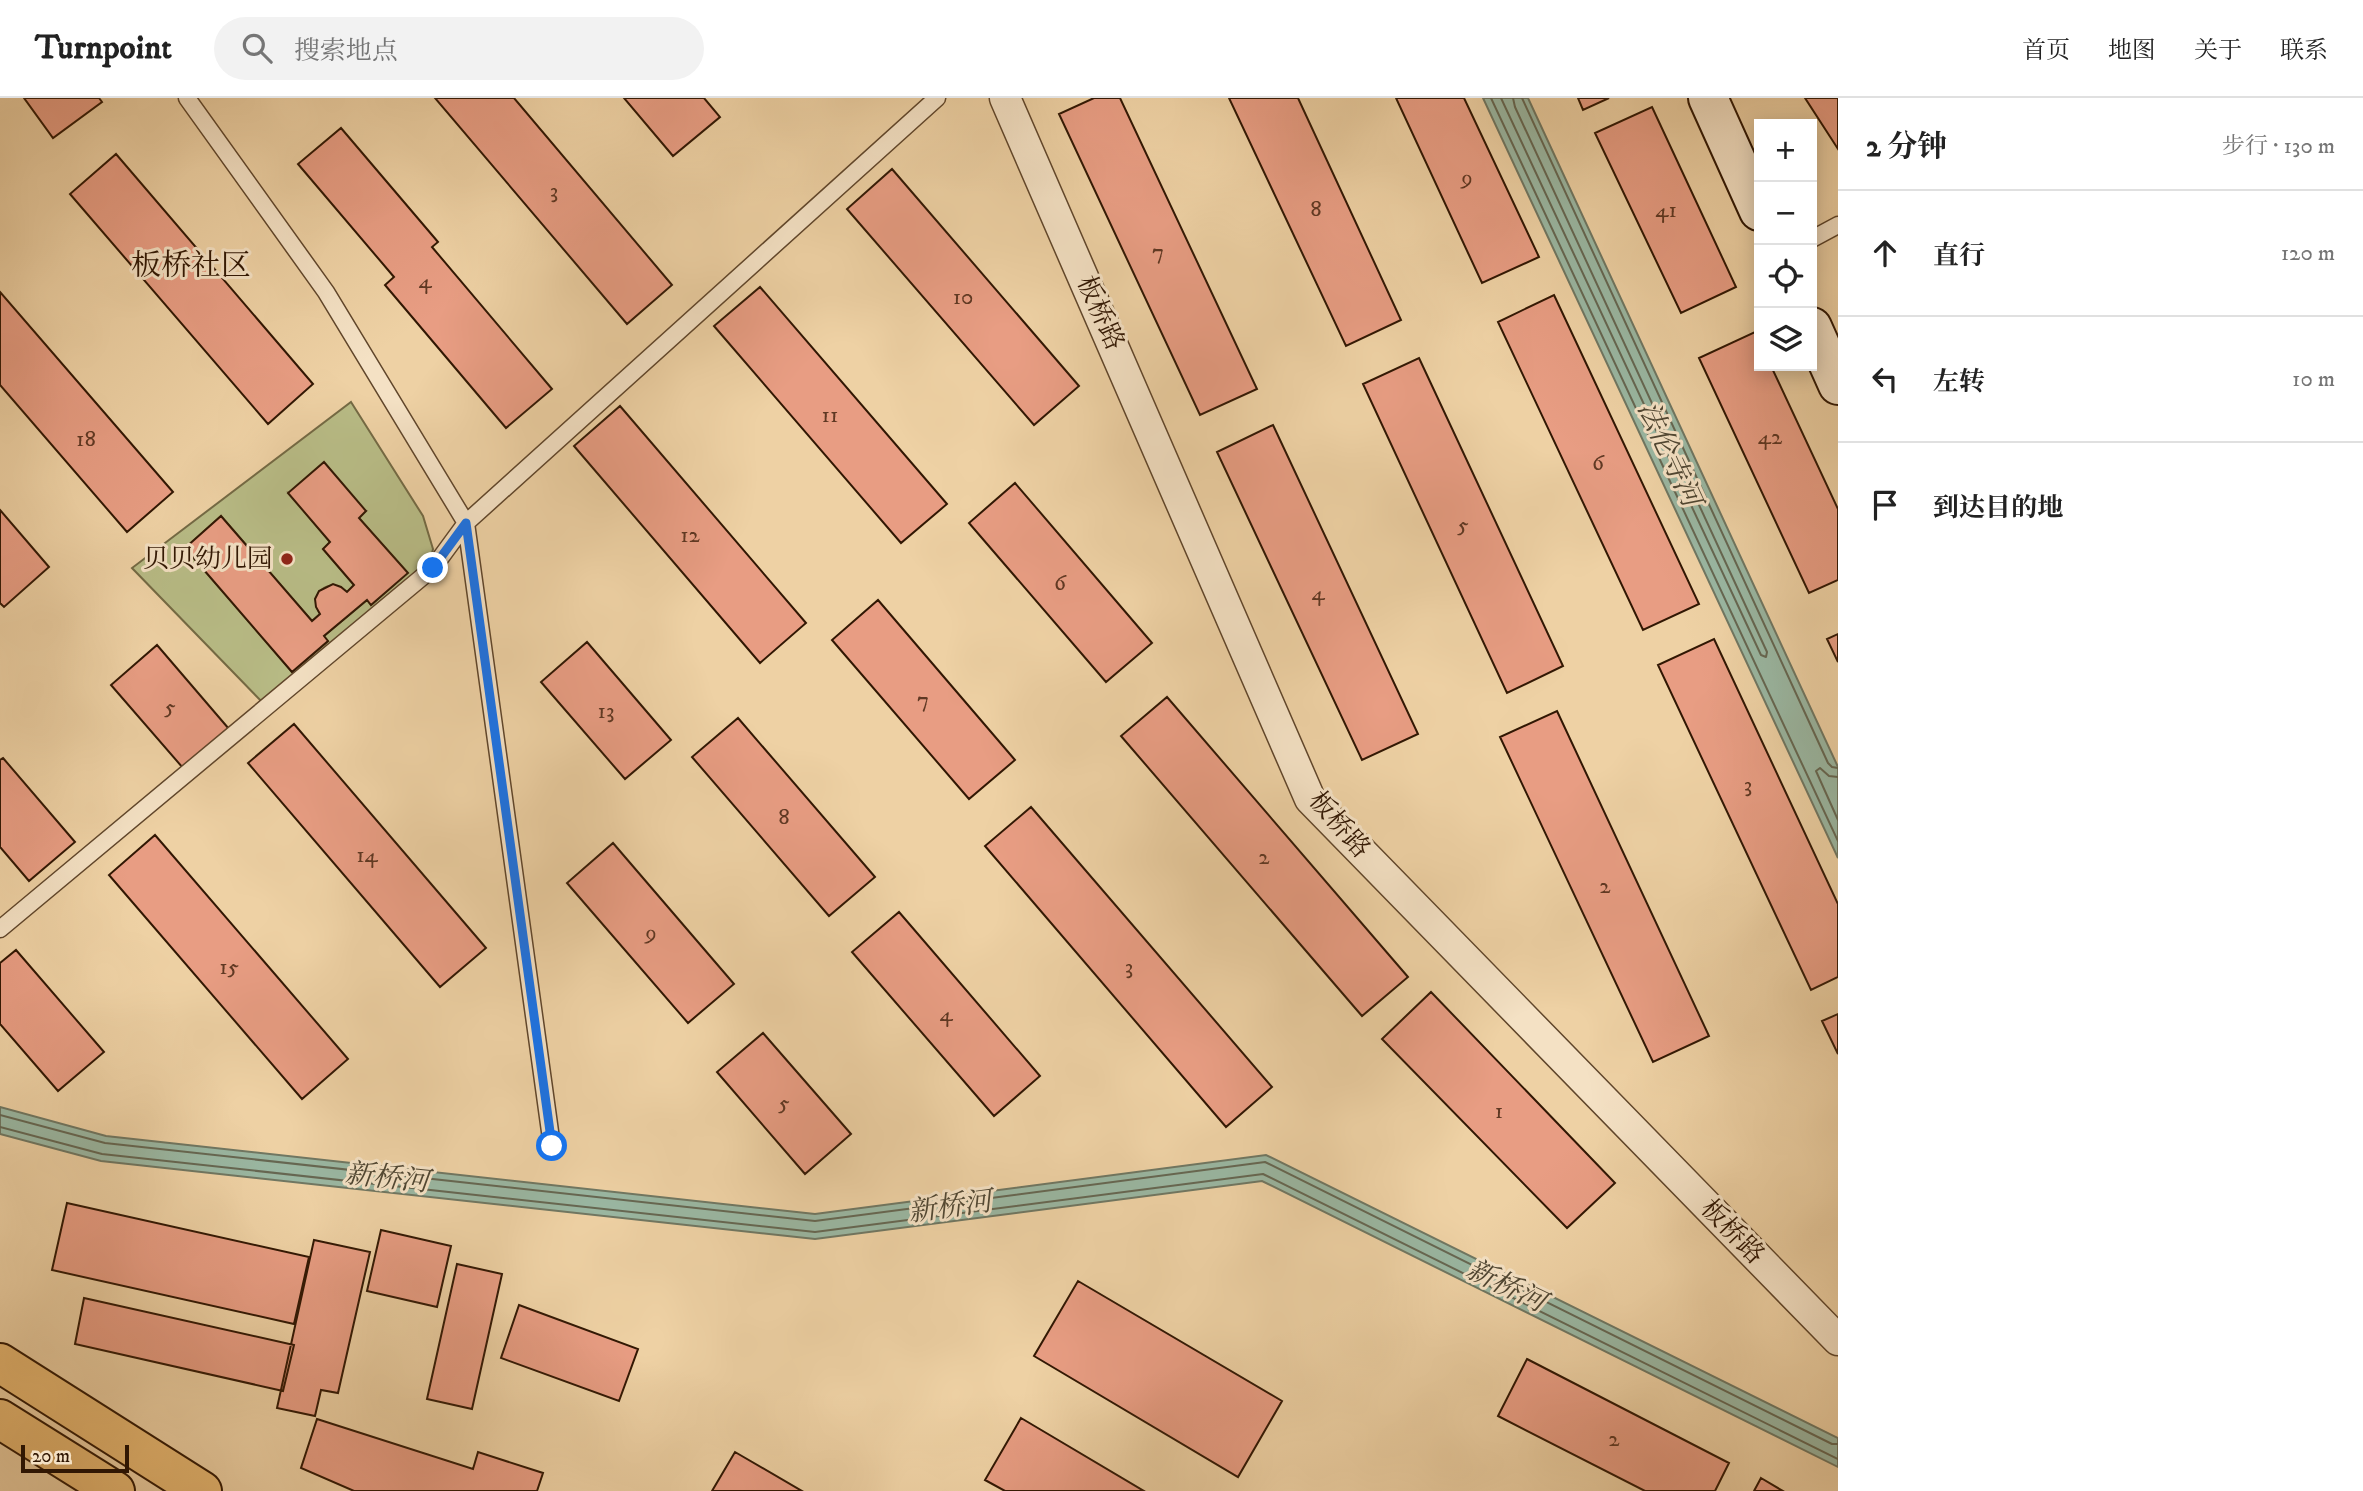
<!DOCTYPE html>
<html lang="zh">
<head>
<meta charset="utf-8">
<style>
	:root { --surface:#fff; --page:#f2f2f2; --text:#222; --muted:#767676; --line:#e0e0e0 }
	body { margin:0; font-family:"IM FELL DW Pica","Noto Serif SC",serif; background:var(--page); color:var(--text) }
	.controls { position:absolute; right:21px; top:21px; display:grid; overflow:hidden; border-radius:0px; box-shadow:0 4px 18px #0003 }
	.controls button { width:63px; height:63px; display:grid; place-items:center; padding:0; border:0; border-bottom:2px solid var(--line); background:var(--surface); color:var(--text); font:35px sans-serif }
	.scale { position:absolute; left:21px; bottom:18px; width:108px; box-sizing:border-box; padding-left:7px; border:4px solid #311703; border-top:0; font-size:19px; line-height:24px; white-space:nowrap; color:#311703; -webkit-text-stroke:5px #f4e1c4; paint-order:stroke }
	.stop { position:absolute; width:21px; height:21px; margin:-16px; border:5px solid #1a73e8; border-radius:50%; background:#fff }
	.stop.end { background:#1a73e8; border-color:#fff; box-shadow:0 2px 7px #0008 }
	.list { margin:0; padding:0; list-style:none }
	h2 { display:flex; justify-content:space-between; align-items:center; height:91px; margin:0; padding:0 28px; font-size:30px }
	h2 small { font-size:23px; font-weight:400; color:var(--muted) }
	.list li { display:grid; grid-template-columns:46px 1fr auto; gap:21px; align-items:center; box-sizing:border-box; height:126px; padding:0 28px; border-top:2px solid var(--line) }
	.list b { display:block; font-size:26px; white-space:nowrap }
	.list em { font-size:23px; font-style:normal; color:var(--muted) }
	.icon { flex:none; width:38px; height:38px; fill:none; stroke:currentColor; stroke-width:2; stroke-linecap:round; stroke-linejoin:round }
	.map { position:relative; flex:none; width:1838px; height:1393px; overflow:hidden }
	header { display:flex; align-items:center; gap:42px; box-sizing:border-box; height:98px; padding:0 35px; background:var(--surface); border-bottom:2px solid var(--line) }
	header strong { font-size:33px }
	nav { display:flex; gap:38px; margin-inline-start:auto; font-size:24px }
	.search { width:490px; height:63px; background:var(--page); display:flex; align-items:center; gap:18px; box-sizing:border-box; padding:0 24px; border-radius:38px; color:var(--muted); font-size:26px }
	main { display:flex }
	aside { flex:1; background:var(--surface) }
	.map>svg:first-child { display:block }
	.green { fill:#b8bc86; stroke:#746a44; stroke-width:2; fill-rule:evenodd }
	.water { fill:#9ab7a2; stroke:#707762; stroke-width:2 }
	.lines { fill:none; stroke-linecap:round; stroke-linejoin:round }
	.shore { stroke:#666752; stroke-width:2 }
	.building { fill:#e89d83; stroke:#311703; stroke-width:2 }
	.lane-casing { stroke:#60462b; stroke-width:19 }
	.street-casing { stroke:#60462b; stroke-width:33 }
	.secondary-casing { stroke:#311703; stroke-width:42 }
	.primary-casing { stroke:#311703; stroke-width:42 }
	.lane { stroke:#f4e1c4; stroke-width:16 }
	.street { stroke:#f4e1c4; stroke-width:30 }
	.secondary { stroke:#f4e1c4; stroke-width:38 }
	.primary { stroke:#e7b872; stroke-width:38 }
	.route { stroke:#1a73e8; stroke-width:9 }
	.poi-dot { fill:#8f2418; stroke:#f4e1c4; stroke-width:2.5 }
	.labels { text-anchor:middle; dominant-baseline:central; stroke-width:6; stroke-linejoin:round; paint-order:stroke }
	.number-label { font-size:23px; fill:#5f3823 }
	.street-label { font-size:26px; fill:#311703; stroke:#f4e1c4 }
	.poi-label { font-size:26px; fill:#311703; stroke:#f4e1c4; text-anchor:end }
	.water-label { font-size:28px; font-style:italic; fill:#504733; stroke:#f4e1c4 }
	.quarter-label { font-size:30px; fill:#311703; stroke:#f4e1c4 }
</style>
</head>
<body>
<header>
<strong>Turnpoint</strong>
<div class="search"><svg class="icon" aria-label="search" viewBox="0 0 24 24"><circle cx="10" cy="10" r="6"/><path d="M15 15l6 6"/></svg>搜索地点</div>
<nav><a>首页</a><a>地图</a><a>关于</a><a>联系</a></nav>
</header>
<main>
<div class="map">
<svg width="1838" height="1393" viewBox="0 0 1838 1393">
	<rect width="100%" height="100%" fill="#eed1a4"/>
	<filter id="stains"><feTurbulence type="fractalNoise" baseFrequency=".00286" numOctaves="4"/><feColorMatrix values="0 0 0 0 .2 0 0 0 0 .09 0 0 0 0 .02 0 0 0 .5 -.17"/></filter>
	<radialGradient id="worn" r=".72"><stop offset=".6" stop-color="#630" stop-opacity="0"/><stop offset="1" stop-color="#630" stop-opacity=".3"/></radialGradient>
	<path class="green" d="M351,304L423,418L433,451L428,473L264,606L132,470ZM289,395L366,413L359,420L407,475L371,507L367,502L324,538L328,543L292,574L185,450L221,418L312,523L320,516C308,496 328,478 347,494L354,487L323,451L330,444Z"/>
	<path class="water" d="M1483,0H1528L1838,669V760Z
		M0,1009L106,1038L815,1116L1266,1057L1838,1340V1369L1262,1083L815,1141L101,1063L0,1036Z"/>
	<g class="lines">
		<path class="shore" d="M1491,0L1838,743
			M1501,0L1761,557L1766,559L1767,554L1515,9L1513,0
			M1522,0L1828,665L1832,669L1838,670
			M1838,679L1829,678L1820,670L1816,673L1838,722
			M0,1017L105,1045L815,1123L1265,1064L1832,1346H1838
			M0,1029L102,1056L815,1134L1263,1076L1838,1361"/>
	</g>
	<path class="building" d="M24,0H99L102,4L53,40Z
		M435,0H514L672,187L627,226Z
		M624,0H704L720,19L673,58Z
		M1094,0H1120L1257,291L1200,317L1059,16Z
		M1229,0H1298L1401,222L1346,248Z
		M1396,0H1464L1539,159L1482,185Z
		M1578,0H1609L1583,12Z
		M1805,0H1838V51Z
		M1652,9L1736,189L1681,215L1595,35Z
		M341,30L438,144L432,149L552,291L506,330L385,187L394,179L298,66Z
		M116,56L313,286L268,326L70,96Z
		M892,71L1079,288L1034,327L847,111Z
		M760,189L947,406L901,445L714,228Z
		M0,194L173,394L127,434L0,287Z
		M1554,197L1699,506L1643,532L1498,224Z
		M1755,234L1759,244V268H1771L1838,411V482L1809,495L1699,260Z
		M1419,260L1563,568L1507,595L1363,286Z
		M620,308L806,525L760,565L574,348Z
		M1273,327L1418,636L1362,662L1217,354Z
		M324,364L366,413L359,420L408,475L371,507L367,502L324,538L328,543L292,574L185,450L221,418L312,523L320,516L316,509L315,501L319,493L333,486L341,489L347,494L354,487L323,451L330,444L288,395Z
		M1015,385L1152,545L1106,584L969,425Z
		M0,412L49,469L4,509L0,505Z
		M878,502L1015,662L969,701L832,542Z
		M1838,536V564L1827,541Z
		M1714,541L1838,806V879L1811,892L1658,567Z
		M587,544L671,642L625,681L541,584Z
		M157,547L229,631L183,670L111,587Z
		M1167,599L1408,879L1362,918L1121,638Z
		M1557,613L1709,938L1653,964L1500,639Z
		M738,620L875,779L829,818L692,659Z
		M294,626L486,850L440,889L248,665Z
		M3,660L75,744L29,783L0,749V662Z
		M1031,709L1272,989L1226,1029L985,748Z
		M155,737L348,961L302,1001L109,777Z
		M613,745L734,886L688,925L567,785Z
		M899,814L1040,978L994,1018L852,854Z
		M16,852L104,954L58,993L0,926V865Z
		M1431,894L1615,1085L1567,1130L1382,941Z
		M1838,916V956L1822,923Z
		M763,935L851,1036L805,1076L717,974Z
		M67,1105L309,1159L294,1226L52,1172Z
		M381,1132L451,1148L437,1209L367,1193Z
		M314,1142L370,1154L338,1295L321,1292L315,1318L277,1310Z
		M457,1166L502,1176L472,1311L427,1301Z
		M1078,1183L1282,1303L1238,1379L1034,1258Z
		M84,1200L294,1247L283,1293L75,1246Z
		M519,1207L638,1251L619,1303L501,1260Z
		M1527,1261L1729,1365L1715,1393H1645L1498,1318Z
		M1021,1320L1144,1393H1005L985,1382Z
		M317,1321L473,1371L478,1354L543,1375L537,1393H354L301,1370Z
		M735,1354L802,1393H712Z
		M1761,1380L1783,1393H1754Z"/>
	<g class="lines">
		<g class="lane-casing">
			<path id="lane" d="M187,0L326,194L466,425L552,1048
				M1812,141L1838,127
				M0,831L433,470L466,425L937,0"/>
		</g>
		<g class="street-casing">
			<path id="street" d="M1005,0L1310,701L1838,1242"/>
		</g>
		<g class="secondary-casing">
			<path id="secondary" d="M1708,0L1759,113
				M1812,229L1838,287"/>
		</g>
		<g class="primary-casing">
			<path id="primary" d="M0,1265L202,1393
				M0,1321L115,1393"/>
		</g>
		<use href="#lane" class="lane"/>
		<use href="#street" class="street"/>
		<use href="#secondary" class="secondary"/>
		<use href="#primary" class="primary"/>
	</g>
	<g class="lines">
		<path class="route" d="M433,470L466,425L552,1048"/>
	</g>
	<circle class="poi-dot" cx="287" cy="461" r="7"/>
	<g class="labels">
		<g class="number-label">
			<text x="1467" y="80">9</text>
			<text x="554" y="93">3</text>
			<text x="1316" y="111">8</text>
			<text x="1666" y="112">41</text>
			<text x="1158" y="154">7</text>
			<text x="425" y="183">4</text>
			<text x="963" y="199">10</text>
			<text x="830" y="317">11</text>
			<text x="1770" y="339">42</text>
			<text x="86" y="341">18</text>
			<text x="1598" y="365">6</text>
			<text x="1463" y="427">5</text>
			<text x="690" y="437">12</text>
			<text x="1060" y="485">6</text>
			<text x="1318" y="495">4</text>
			<text x="923" y="602">7</text>
			<text x="170" y="609">5</text>
			<text x="606" y="613">13</text>
			<text x="1748" y="687">3</text>
			<text x="784" y="719">8</text>
			<text x="367" y="757">14</text>
			<text x="1264" y="759">2</text>
			<text x="1605" y="788">2</text>
			<text x="651" y="835">9</text>
			<text x="229" y="869">15</text>
			<text x="1129" y="869">3</text>
			<text x="946" y="916">4</text>
			<text x="784" y="1005">5</text>
			<text x="1499" y="1013">1</text>
			<text x="1614" y="1341">2</text>
		</g>
		<g class="street-label">
			<text transform="translate(1100 215) rotate(66)">板桥路</text>
			<text transform="translate(1339 727) rotate(49)">板桥路</text>
			<text transform="translate(1732 1134) rotate(46)">板桥路</text>
		</g>
		<g class="poi-label">
			<text x="273" y="461">贝贝幼儿园</text>
		</g>
		<g class="water-label">
			<text transform="translate(1669 356) rotate(65)">法伦寺河</text>
			<text transform="translate(387 1080) rotate(6)">新桥河</text>
			<text transform="translate(950 1109) rotate(-8)">新桥河</text>
			<text transform="translate(1506 1188) rotate(26)">新桥河</text>
		</g>
		<g class="quarter-label">
			<text x="191" y="168">板桥社区</text>
		</g>
	</g>
	<rect width="100%" height="100%" filter="url(#stains)"/>
	<rect width="100%" height="100%" fill="url(#worn)"/>
</svg>
<div class="controls">
<button>+</button>
<button>−</button>
<button><svg class="icon" aria-label="locate" viewBox="0 0 24 24"><circle cx="12" cy="12" r="6"/><path d="M12 2v4M12 18v4M2 12h4M18 12h4"/></svg></button>
<button><svg class="icon" aria-label="layers" viewBox="0 0 24 24"><path d="M12 4l9 5-9 5-9-5zM3 14l9 5 9-5"/></svg></button>
</div>
<div class="scale">20 m</div>
<div class="stop" style="left:552px;top:1048px"></div>
<div class="stop end" style="left:433px;top:470px"></div>
</div>
<aside>
<h2>2 分钟<small>步行 · 130 m</small></h2>
<ul class="list">
<li><svg class="icon" aria-label="ahead" viewBox="0 0 24 24"><path d="M12 20V5M6 11l6-6 6 6"/></svg><div><b>直行</b></div><em>120 m</em></li>
<li><svg class="icon" aria-label="left" viewBox="0 0 24 24"><path d="M17 20v-9H6M10 6l-5 5 5 5"/></svg><div><b>左转</b></div><em>10 m</em></li>
<li><svg class="icon" aria-label="arrive" viewBox="0 0 24 24"><path d="M6 21V4h12l-3 4 3 4H6"/></svg><div><b>到达目的地</b></div></li>
</ul>
</aside>
</main>
</body>
</html>
